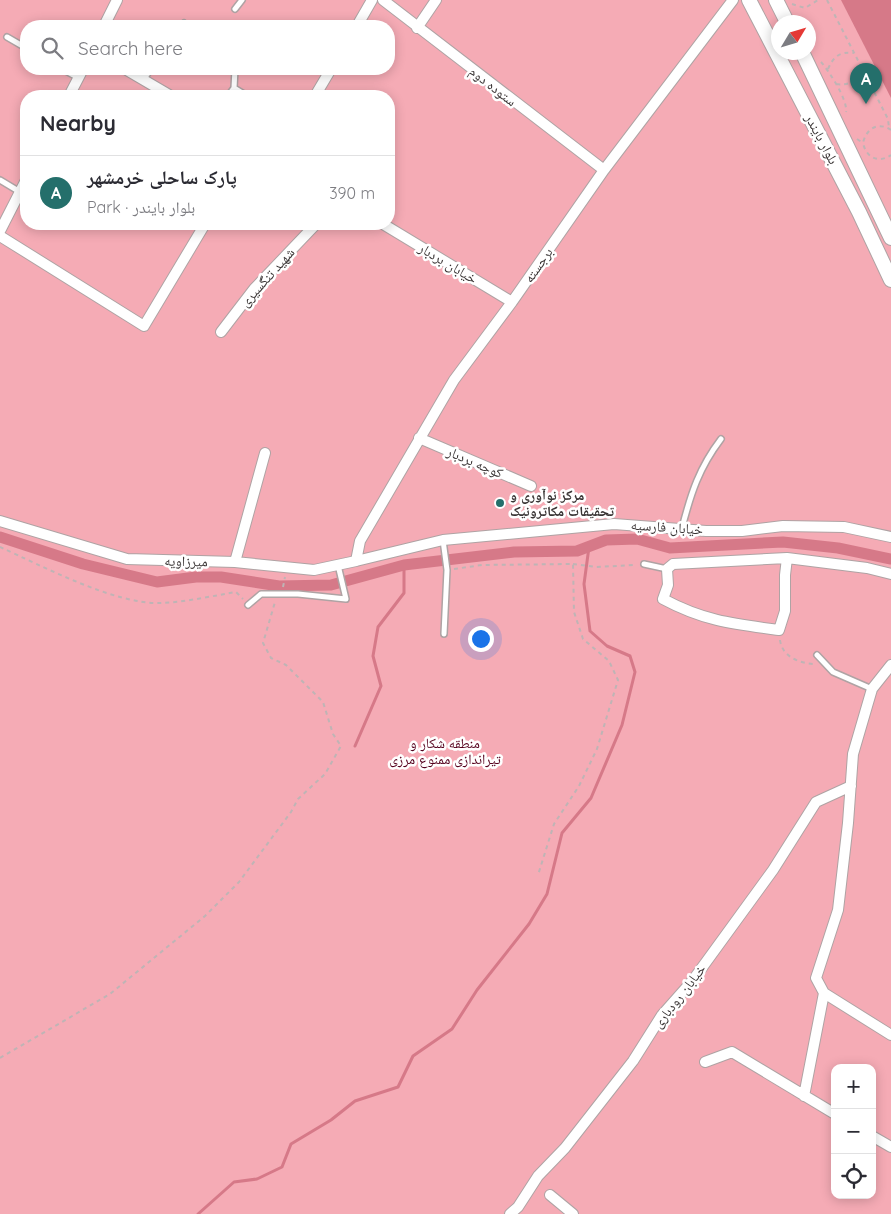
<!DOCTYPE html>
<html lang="en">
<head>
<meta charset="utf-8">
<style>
	:root { --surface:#fff; --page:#f2f2f3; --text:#2b2b33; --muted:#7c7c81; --line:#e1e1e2; --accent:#246f6b }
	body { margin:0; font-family:Quicksand,"Noto Naskh Arabic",sans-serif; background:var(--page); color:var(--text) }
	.controls { position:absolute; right:15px; bottom:15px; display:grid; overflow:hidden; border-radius:10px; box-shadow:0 2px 12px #0003 }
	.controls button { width:45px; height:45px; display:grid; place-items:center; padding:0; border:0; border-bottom:1px solid var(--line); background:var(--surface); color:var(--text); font:25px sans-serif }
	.compass { position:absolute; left:771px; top:15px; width:45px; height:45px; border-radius:50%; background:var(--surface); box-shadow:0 2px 12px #0003; rotate:52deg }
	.you { position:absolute; left:480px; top:638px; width:18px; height:18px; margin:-12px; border:4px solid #fff; border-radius:50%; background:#1a73e8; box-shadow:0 0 0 8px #1a73e833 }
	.badge { display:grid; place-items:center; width:32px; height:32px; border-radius:50%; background:var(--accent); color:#fff; font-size:16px; font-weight:700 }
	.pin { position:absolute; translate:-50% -41px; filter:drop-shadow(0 1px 2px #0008) }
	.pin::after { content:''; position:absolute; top:26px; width:18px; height:15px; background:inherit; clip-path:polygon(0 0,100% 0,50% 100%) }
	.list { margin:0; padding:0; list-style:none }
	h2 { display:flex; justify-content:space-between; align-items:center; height:65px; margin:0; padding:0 20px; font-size:21px }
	h2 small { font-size:16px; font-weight:400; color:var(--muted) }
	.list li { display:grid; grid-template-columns:32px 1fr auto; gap:15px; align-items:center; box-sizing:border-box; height:75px; padding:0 20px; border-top:1px solid var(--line) }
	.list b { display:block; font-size:19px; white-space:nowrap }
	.list p { margin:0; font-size:16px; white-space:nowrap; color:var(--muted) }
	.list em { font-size:16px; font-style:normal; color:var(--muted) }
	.icon { flex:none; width:28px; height:28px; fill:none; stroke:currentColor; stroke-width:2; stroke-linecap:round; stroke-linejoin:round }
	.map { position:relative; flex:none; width:891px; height:1214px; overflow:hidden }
	.search { position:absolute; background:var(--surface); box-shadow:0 2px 12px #0003; left:20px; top:20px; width:375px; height:55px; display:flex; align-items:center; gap:12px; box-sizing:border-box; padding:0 18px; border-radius:20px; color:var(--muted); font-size:19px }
	.panel { position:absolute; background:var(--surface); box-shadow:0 2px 12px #0003; left:20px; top:90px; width:375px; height:140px; border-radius:20px }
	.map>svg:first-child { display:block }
	.green { fill:#f5abb5; fill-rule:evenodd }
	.water { fill:#d67988 }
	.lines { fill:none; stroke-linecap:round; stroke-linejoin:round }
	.stream { stroke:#d67988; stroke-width:3 }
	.canal { stroke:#d67988; stroke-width:11 }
	.lane-casing { stroke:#afa3a4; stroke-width:8 }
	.street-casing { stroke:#afa3a4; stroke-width:12 }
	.secondary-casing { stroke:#afa3a4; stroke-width:16 }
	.path { stroke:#bfb4b5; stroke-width:2; stroke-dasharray:4 4; stroke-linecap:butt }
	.lane { stroke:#fff; stroke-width:5 }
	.street { stroke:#fff; stroke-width:10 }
	.secondary { stroke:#fff; stroke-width:14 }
	.poi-dot { fill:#246f6b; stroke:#fff; stroke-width:2 }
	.labels { text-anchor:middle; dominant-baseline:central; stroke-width:5; stroke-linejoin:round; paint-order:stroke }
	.street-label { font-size:14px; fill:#393434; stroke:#fff }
	.poi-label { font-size:14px; font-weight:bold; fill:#393434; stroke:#fff; text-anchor:start }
	.park-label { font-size:14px; fill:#55001d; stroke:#fff }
</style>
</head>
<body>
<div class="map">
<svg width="891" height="1214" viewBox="0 0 891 1214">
	<rect width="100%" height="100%" fill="#fbeeef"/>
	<path class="green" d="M0,0H891V1214H0ZM778,22H808V52H778ZM26,26H389V69H26ZM26,96H389V224H26ZM835,1068H872V1195H835Z"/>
	<path class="water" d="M841,0H891V98Z"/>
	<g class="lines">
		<path class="stream" d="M355,746L381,686L373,656L378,627L404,593V565
			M198,1214L234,1182L257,1179L282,1167L291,1144L331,1120L355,1101L398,1087L413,1056L452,1029L477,990L529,924L547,894L562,833L591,798L622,725L635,672L630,656L607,646L590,631L584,584L589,547"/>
		<path class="canal" d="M0,537L83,564L157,582L196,577H221L279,586L331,585L404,565L514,552L577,551L606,540L637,539L670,548L783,542L838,548L891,559"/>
		<g class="lane-casing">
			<path id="lane" d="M235,9L242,0
				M181,26L184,23
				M7,37L26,48
				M62,69L79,78
				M143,80L151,69
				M234,88L247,96
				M228,96L234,88L235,69
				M0,180L20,192
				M682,528C691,493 699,468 721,439
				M443,540L447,570L444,634
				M644,564L667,569
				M248,605L261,594H298L346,599L338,565
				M817,655L833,672L872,689"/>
		</g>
		<g class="street-casing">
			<path id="street" d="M383,0L604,170
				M104,26L117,0
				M357,26L372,0
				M417,28L436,0
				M125,69L171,96
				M69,96L83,69
				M315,96L331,69
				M383,224L512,302
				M0,231L26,180
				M0,236L144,326L205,224
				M221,332L254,289L316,224
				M419,438L531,486
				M0,521L127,559L235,562L314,570L356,561L360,541L454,380L512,302L604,170L733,0
				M787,558L785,575V611L779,630C733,624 704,621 663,599L668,585L667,569L673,564L787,558L867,568L891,574
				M356,561L443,540L614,524L706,531H742L783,526L844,527L891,537
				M235,562L265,453
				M824,993L816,978L838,910L848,823L853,754L872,689L891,665
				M705,1062L732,1052L835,1114
				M804,1096L824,993L891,1035
				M872,1136L891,1147
				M550,1195L573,1214
				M510,1214L518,1207L538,1176L565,1148L633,1061L662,1015L693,980L773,870L816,802L851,786"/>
		</g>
		<g class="secondary-casing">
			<path id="secondary" d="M749,0L859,212L891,280
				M776,0L787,22
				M802,52L891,238"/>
		</g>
		<path class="path" d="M827,0L888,119L889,128
			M792,4L805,8L818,0
			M821,62C829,71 848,100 846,112
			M828,69C833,57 840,51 854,53
			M836,84C849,86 856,81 863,71
			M891,130C878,121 866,129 863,143C866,157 878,164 891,155
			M857,139L863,143
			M0,547C42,566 116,605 161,603C186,602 212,596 236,592L243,599
			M573,564L596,567L635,565
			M454,569L482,565L573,564L574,612L583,639L609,661L618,680L597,749L579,786L554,824L538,875
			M283,587L285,577
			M780,640C782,656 798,663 813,664
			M0,1058L110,994L205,916L239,882L291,812L298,799L325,774L341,746L333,734L323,702L286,665L271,658L263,643L275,602"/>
		<use href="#lane" class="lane"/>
		<use href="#street" class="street"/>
		<use href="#secondary" class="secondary"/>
	</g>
	<circle class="poi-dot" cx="500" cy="503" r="5"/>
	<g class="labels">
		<g class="street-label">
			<text transform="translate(493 86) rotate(38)">ستوده دوم</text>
			<text transform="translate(822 139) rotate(62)">بلوار بایندر</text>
			<text transform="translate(448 263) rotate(31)">خیابان بردبار</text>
			<text transform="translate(538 265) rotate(-55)">برجسته</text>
			<text transform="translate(267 277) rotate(-48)">شهید تنگسیری</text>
			<text transform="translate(475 462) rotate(23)">کوچه بردبار</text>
			<text transform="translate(667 527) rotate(4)">خیابان فارسیه</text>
			<text transform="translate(186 561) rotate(1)">میرزاویه</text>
			<text transform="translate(679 996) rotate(-52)">خیابان رودباری</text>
		</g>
		<g class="poi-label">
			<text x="510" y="495">مرکز نوآوری و<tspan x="510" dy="16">تحقیقات مکاترونیک</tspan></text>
		</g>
		<g class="park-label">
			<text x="445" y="743">منطقه شکار و<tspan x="445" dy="16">تیراندازی ممنوع مرزی</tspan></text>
		</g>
	</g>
</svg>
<div class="controls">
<button>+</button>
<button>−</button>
<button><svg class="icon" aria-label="locate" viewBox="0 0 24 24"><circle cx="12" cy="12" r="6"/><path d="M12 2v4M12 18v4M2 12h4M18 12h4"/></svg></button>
</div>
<svg class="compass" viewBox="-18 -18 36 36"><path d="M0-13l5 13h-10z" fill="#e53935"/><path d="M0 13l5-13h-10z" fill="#7c7c81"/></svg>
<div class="you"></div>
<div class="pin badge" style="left:866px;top:104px">A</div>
<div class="search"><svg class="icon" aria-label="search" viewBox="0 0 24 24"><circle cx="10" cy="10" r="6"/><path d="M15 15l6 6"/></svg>Search here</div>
<section class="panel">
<h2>Nearby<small></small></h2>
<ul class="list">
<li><span class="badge">A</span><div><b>پارک ساحلی خرمشهر</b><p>Park · بلوار بایندر</p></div><em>390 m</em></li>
</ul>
</section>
</div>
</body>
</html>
